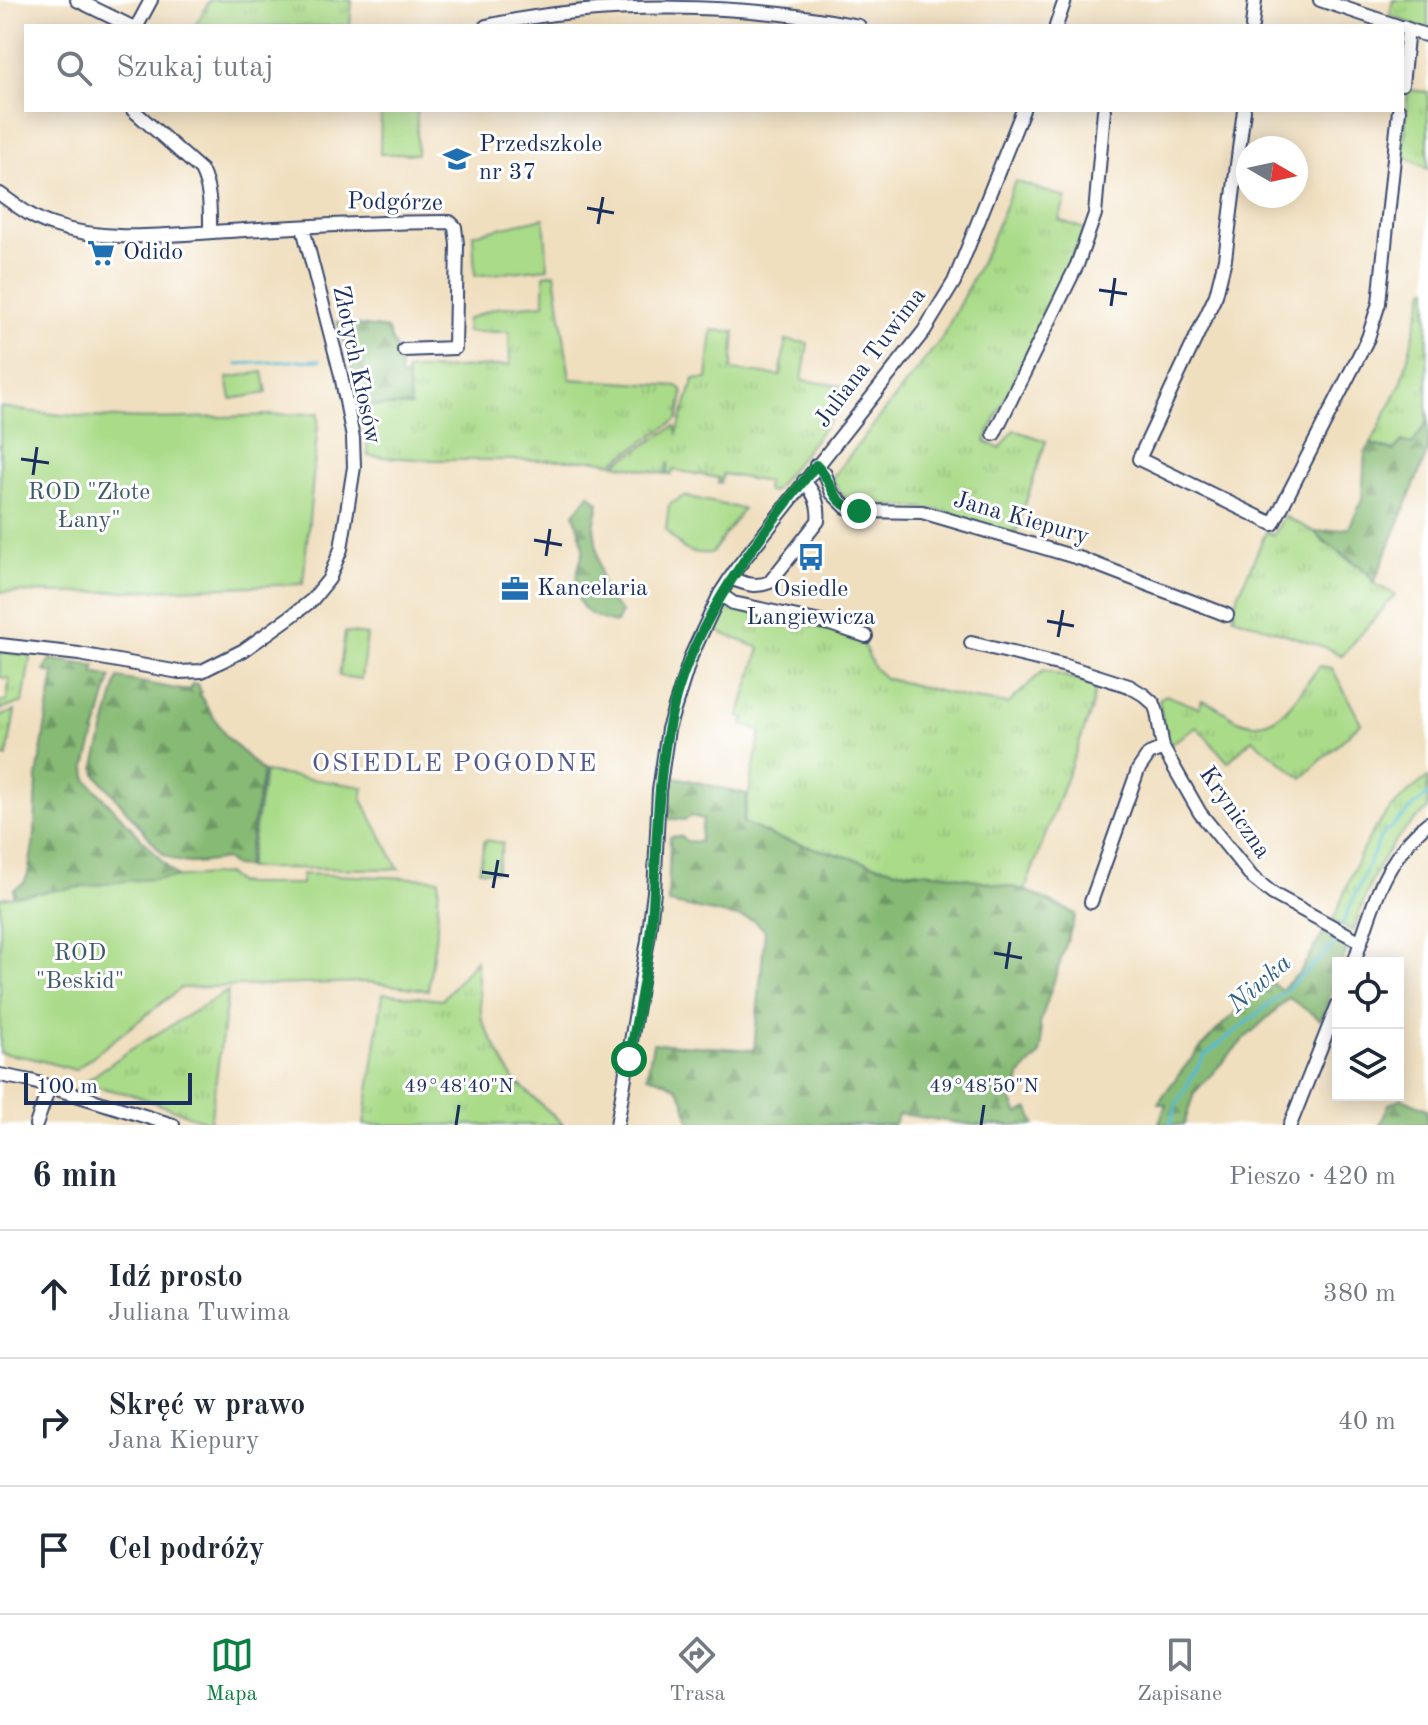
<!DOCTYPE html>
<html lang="pl">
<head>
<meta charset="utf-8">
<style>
	:root { --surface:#fff; --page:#f6f6f7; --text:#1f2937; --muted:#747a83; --line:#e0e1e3; --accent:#0b8043 }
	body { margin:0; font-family:"Old Standard TT",serif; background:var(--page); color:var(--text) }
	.controls { position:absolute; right:24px; bottom:24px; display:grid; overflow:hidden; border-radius:0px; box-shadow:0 4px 20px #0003 }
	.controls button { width:72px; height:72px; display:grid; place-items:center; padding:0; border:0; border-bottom:2px solid var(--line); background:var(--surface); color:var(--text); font:40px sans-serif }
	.compass { position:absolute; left:1236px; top:136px; width:72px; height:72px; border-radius:50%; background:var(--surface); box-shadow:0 4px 20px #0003; rotate:99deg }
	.scale { position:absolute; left:24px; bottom:20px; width:168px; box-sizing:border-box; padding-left:8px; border:4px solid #1b2f5e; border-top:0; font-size:22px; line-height:28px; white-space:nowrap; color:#1b2f5e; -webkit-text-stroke:6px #fff; paint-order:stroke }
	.stop { position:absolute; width:24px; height:24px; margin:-18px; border:6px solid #0b8043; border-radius:50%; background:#fff }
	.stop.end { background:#0b8043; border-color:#fff; box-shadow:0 2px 8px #0008 }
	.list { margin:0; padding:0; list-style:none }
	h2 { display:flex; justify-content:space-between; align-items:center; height:104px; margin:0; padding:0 32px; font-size:34px }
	h2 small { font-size:26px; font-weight:400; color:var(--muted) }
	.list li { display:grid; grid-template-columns:52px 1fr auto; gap:24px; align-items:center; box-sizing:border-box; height:128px; padding:0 32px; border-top:2px solid var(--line) }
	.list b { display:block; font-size:30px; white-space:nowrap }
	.list p { margin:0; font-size:26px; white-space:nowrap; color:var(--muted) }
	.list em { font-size:26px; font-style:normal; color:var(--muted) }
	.icon { flex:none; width:44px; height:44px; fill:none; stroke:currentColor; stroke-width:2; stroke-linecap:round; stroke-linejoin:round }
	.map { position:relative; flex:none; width:1428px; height:1125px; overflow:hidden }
	.search { position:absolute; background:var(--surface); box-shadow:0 4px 20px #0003; left:24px; right:24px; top:24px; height:88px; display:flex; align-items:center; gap:20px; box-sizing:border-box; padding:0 28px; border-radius:0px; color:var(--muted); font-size:30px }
	.sheet { height:488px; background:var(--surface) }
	nav { display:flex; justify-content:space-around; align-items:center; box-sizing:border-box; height:112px; border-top:2px solid var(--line); background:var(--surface); font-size:22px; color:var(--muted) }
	nav a { display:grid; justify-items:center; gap:4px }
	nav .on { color:var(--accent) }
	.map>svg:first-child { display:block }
	.grass { fill:url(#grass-tufts); stroke:#628574; stroke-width:2 }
	.forest { fill:url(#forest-firs); stroke:#51756a; stroke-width:2 }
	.green { fill:#aadb89; stroke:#628574; stroke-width:2 }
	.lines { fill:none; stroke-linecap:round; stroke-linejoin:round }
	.stream { stroke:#57bbd5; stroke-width:3 }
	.minor-casing { stroke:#3b496d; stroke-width:16 }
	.minor { stroke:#fff; stroke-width:12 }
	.route { stroke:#0b8043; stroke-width:10 }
	.ticks { fill:none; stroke:#1b2f5e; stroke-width:3 }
	.labels { text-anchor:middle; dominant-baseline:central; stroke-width:6; stroke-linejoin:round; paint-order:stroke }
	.poi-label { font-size:24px; fill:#1b2f5e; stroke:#fff; text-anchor:start }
	.street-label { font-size:24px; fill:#1b2f5e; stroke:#fff }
	.park-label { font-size:24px; fill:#3f5a69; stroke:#fff }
	.neighbourhood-label { font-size:26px; letter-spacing:2px; fill:#545a8e; stroke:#fff }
	.water-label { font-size:26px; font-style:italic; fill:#306088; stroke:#fff }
	.ticks-label { font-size:20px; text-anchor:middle; fill:#1b2f5e; stroke:#fff; stroke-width:6; stroke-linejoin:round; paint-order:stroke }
</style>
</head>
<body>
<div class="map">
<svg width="1428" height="1125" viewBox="0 0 1428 1125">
	<defs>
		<pattern id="grass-tufts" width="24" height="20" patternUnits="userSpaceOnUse" patternTransform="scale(2)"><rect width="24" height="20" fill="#aadb89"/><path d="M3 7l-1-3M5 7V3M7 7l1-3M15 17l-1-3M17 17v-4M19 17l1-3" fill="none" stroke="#92bc79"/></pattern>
		<pattern id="forest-firs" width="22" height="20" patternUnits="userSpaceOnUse" patternTransform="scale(2)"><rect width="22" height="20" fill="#87bb75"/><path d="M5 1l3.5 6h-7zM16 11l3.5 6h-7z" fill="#6e9863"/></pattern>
	</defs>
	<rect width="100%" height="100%" fill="#fff"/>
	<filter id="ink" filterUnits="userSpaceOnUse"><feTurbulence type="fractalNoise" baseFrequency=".0125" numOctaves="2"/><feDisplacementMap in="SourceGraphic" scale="16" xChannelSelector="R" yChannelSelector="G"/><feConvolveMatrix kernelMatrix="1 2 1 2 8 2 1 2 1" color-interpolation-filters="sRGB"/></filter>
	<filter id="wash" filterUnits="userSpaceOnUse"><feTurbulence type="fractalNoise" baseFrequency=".006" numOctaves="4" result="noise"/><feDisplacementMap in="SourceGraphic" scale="32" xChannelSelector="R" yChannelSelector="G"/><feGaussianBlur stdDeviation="1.8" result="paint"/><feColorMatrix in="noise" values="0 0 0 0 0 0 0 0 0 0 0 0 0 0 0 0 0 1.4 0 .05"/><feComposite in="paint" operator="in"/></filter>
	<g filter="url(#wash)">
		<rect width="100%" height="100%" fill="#f0dfbf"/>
		<path class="grass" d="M210,0H352L350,26H195Z
			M1393,0H1428V30L1390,15Z
			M1408,90L1428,92V169L1403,156Z
			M1015,181L1066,198L1059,220L1085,229L985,441L1000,449L1014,430L1046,441L1015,535L953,514L924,508L859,504C845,499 838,492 832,478L942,338L988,248Z
			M555,273L570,379L677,386L682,389L683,395L678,419L612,463L597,460H433L368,456L365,406H410L406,371L510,365L509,332H467L466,320L495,308L544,304V275Z
			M1428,288L1427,422L1412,445L1393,451L1371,444L1402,381L1425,289Z
			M712,330L735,332L732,370L780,376L786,340L808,343L802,380L843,386L841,406L773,492L766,491L767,482L723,474L721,483H718L719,478L673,470L672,475L667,474L669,461L665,474L615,464L675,426L677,433L694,379H707Z
			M1284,516L1315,532L1324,543L1335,547L1343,557L1368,571L1374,583L1395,595L1342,656L1330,649L1233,617L1235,612L1231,611L1266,532L1274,535Z
			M726,606L819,627L863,644L874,668L885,678L967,698L1008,704L1044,670L1096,686L1091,711L1025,890L946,874L896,870L777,838L743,823L761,730L743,725L745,718L739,716L760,648L713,630Z
			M0,652L29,655L30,659L23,702L0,710V701L6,702L10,679L0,677Z
			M1320,666L1332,668L1361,723L1302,778L1252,739L1228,762L1197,727L1167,746L1159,699L1166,695L1199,708L1202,700C1215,704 1223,712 1234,718C1277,741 1297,693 1320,666Z
			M15,711L7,757L0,755V716Z
			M1428,777V810C1383,842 1371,880 1353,931L1333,921C1361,853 1366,822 1428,777Z
			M476,960L482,1021L513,1079L564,1125H364L383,993L442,1000Z
			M228,991L210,1123L134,1095L82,1084L130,1050Z"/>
		<path class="forest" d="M337,322L387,329L398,355L401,377H407L411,406H365Z
			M1428,412V451L1374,583C1363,561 1332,552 1315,532L1349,528L1362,500L1365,453L1371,444L1393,451L1402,441L1412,445L1427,422Z
			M589,494L599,503L594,527L603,594L621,612L616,623C585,617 571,604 578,570C579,564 582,558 583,552C584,540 577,525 574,514Z
			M50,659L95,666L94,673L111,677L86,766L87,780L177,877L14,897V889L24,883L28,874L35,834L37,777L54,673L44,671Z
			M118,678L182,690H190L192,684H198L201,692L199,694L226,736L263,772L246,867L234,866L225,859C201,863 182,868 162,853L96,774L95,766Z
			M667,775L747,794L743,823L777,838L896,870L946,874L1025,890L1076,914L1040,1023L1042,1046L1039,1056L1020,1075L1018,1089L1009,1095L1018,1114L1029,1109L1035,1125H974L899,1114L893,1125H690C683,1092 681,1084 647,1076L653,1043L754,1050L765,930L753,920L668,903L670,837L680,836L686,841L700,842L703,819L691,816L685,820L662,818Z
			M1328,929L1347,939L1349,943L1342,963H1338V975L1321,1020L1289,998L1244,1039L1194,1093L1184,1125H1158L1166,1105L1158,1103C1181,1070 1206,1038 1237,1011C1248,1001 1260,994 1271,982L1281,990L1300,972L1325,930Z
			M1402,1098L1427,1109L1428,1125H1380L1389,1104Z"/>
		<path class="green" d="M381,110H417V154H380Z
			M544,218L548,268L475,276L473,234Z
			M263,372L267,393L231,399L227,378Z
			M0,407C111,426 208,417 319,413L303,584L76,593L0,592Z
			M684,496L743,509L712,553C686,555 683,550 666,530L669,505Z
			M345,632L367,635L361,679L339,676Z
			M265,772L364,787L362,800L399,869L248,868Z
			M485,840L503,843L496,872L479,870Z
			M227,874L237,883L246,884H301L302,874L439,879L437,926L428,990L367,982L181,988L75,1070L31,1058L0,1053V898L127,881Z"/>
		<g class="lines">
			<path class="stream" d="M297,361L320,360
				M237,364L293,361
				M1341,927L1381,836L1428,794
				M1170,1125L1177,1103L1204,1056L1281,995L1333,946L1338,933"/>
		</g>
	</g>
	<g filter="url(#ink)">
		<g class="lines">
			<g class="minor-casing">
				<path id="minor" d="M77,0L130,26
					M1320,0L1398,26
					M137,26L151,0
					M486,26C603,0 741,3 859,26
					M1056,26L1065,0
					M1252,26L1255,0
					M1402,27L1428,36
					M1402,84L1408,29
					M133,110L201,170C211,190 210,210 210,232
					M1244,110L1225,259L1216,295L1139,459L1273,524L1368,338L1379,303L1399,110
					M0,194C17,206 33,219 53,225C109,244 171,234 230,231C303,226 377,222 450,222L455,227L457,244L455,348L404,350
					M994,434L1077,265L1095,214L1104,110
					M816,465L825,474L832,493L846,507L859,511L922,512L1082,559L1227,615
					M730,578C745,584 756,588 770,582L818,521C820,506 814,492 804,481
					M720,594L733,603L830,624L866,636
					M971,643L1066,666L1129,686L1144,695L1154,704L1157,712L1163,748L1200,813L1252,877L1273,894L1361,942
					M0,645L79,654L179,672L202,671L244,650L293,615L312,600L329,579L341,549L354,467L353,438L341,375L303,228
					M1091,902L1138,770L1149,754L1163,748
					M1354,963C1371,911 1383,859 1428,823
					M0,1075L31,1081L173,1125
					M36,1125L49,1087
					M617,1125L648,940L654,892L659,791L668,729L691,656L720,594L737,568L924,331L954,282L1023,110
					M1290,1125L1338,1004"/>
			</g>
			<use href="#minor" class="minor"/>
		</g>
	</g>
	<g class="lines" filter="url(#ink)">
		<path class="route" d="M629,1059C640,1004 651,947 654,891C658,817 658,745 683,675C713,595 764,531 816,465C836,484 828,502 859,511"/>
	</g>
	<path class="ticks" d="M587,208L614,213M598,224L603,197M1099,290L1127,294M1111,306L1115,278M21,459L49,463M33,475L37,447M534,540L562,545M546,556L550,529M1047,621L1074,626M1058,637L1063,610M482,872L509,876M493,888L498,860M994,953L1022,958M1006,969L1010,942M456,1125L459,1105M981,1125L984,1105"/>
	<defs>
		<g id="school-bare" transform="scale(2.16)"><path d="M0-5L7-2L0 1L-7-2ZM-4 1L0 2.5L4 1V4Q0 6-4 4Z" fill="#1f6fb2" stroke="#fff" stroke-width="2.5" paint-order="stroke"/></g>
		<g id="supermarket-bare" transform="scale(2.16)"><path d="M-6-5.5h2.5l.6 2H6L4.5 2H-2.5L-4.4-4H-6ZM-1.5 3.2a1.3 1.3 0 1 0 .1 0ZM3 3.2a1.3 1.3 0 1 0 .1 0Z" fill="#1f6fb2" stroke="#fff" stroke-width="2.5" paint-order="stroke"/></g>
		<g id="bus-bare" transform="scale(2.16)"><path d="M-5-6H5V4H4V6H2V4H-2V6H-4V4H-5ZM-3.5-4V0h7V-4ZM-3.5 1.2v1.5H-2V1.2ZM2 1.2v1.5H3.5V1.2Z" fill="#1f6fb2" stroke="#fff" stroke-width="2.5" paint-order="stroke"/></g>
		<g id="office-bare" transform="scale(2.16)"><path d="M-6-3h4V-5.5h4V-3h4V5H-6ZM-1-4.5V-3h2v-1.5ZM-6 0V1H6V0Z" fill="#1f6fb2" stroke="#fff" stroke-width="2.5" paint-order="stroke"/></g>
	</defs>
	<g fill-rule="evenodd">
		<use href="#school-bare" x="457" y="159"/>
		<use href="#supermarket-bare" x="101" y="253"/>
		<use href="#bus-bare" x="811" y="557"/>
		<use href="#office-bare" x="515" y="589"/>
	</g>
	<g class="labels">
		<g class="poi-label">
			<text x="479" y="145">Przedszkole<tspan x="479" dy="28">nr 37</tspan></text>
			<text x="123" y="253">Odido</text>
			<text x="537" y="589">Kancelaria</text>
			<text x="811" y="590" text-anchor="middle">Osiedle<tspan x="811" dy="28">Langiewicza</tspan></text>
		</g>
		<g class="street-label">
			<text transform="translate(395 203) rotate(1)">Podgórze</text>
			<text transform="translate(871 358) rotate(-53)">Juliana Tuwima</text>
			<text transform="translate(356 365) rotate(78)">Złotych Kłosów</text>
			<text transform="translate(1021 519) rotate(16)">Jana Kiepury</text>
			<text transform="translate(1234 813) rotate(55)">Kryniczna</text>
		</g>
		<g class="park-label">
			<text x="89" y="493">ROD "Złote<tspan x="89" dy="28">Łany"</tspan></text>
			<text x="80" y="954">ROD<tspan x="80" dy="28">"Beskid"</tspan></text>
		</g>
		<g class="neighbourhood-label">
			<text x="455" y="764">OSIEDLE POGODNE</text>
		</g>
		<g class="water-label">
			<text transform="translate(1260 984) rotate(-41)">Niwka</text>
		</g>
	</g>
	<g class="ticks-label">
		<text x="459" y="1092">49°48'40"N</text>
		<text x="984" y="1092">49°48'50"N</text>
	</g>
</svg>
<div class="controls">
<button><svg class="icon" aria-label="locate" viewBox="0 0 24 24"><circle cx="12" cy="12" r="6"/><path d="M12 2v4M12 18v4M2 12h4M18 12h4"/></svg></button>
<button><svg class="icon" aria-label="layers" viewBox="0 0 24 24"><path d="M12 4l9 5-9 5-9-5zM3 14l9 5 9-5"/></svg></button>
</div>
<svg class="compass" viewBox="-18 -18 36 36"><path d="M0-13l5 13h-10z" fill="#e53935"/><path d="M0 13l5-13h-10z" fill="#747a83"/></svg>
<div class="scale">100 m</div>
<div class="stop" style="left:629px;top:1059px"></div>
<div class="stop end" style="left:859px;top:511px"></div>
<div class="search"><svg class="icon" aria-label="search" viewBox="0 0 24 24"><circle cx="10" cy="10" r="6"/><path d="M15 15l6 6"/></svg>Szukaj tutaj</div>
</div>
<section class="sheet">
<h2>6 min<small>Pieszo · 420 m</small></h2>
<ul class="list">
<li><svg class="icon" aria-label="ahead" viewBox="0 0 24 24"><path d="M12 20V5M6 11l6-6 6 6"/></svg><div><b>Idź prosto</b><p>Juliana Tuwima</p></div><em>380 m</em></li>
<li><svg class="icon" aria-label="right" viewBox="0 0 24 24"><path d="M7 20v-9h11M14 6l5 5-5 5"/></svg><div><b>Skręć w prawo</b><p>Jana Kiepury</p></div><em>40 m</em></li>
<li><svg class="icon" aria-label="arrive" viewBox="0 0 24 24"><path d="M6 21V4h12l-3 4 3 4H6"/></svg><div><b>Cel podróży</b></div></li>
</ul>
</section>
<nav>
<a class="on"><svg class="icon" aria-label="map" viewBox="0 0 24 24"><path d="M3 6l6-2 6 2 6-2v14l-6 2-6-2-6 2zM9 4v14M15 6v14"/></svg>Mapa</a>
<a><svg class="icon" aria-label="directions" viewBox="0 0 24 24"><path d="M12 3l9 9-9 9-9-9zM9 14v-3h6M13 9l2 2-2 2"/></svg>Trasa</a>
<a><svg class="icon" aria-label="saved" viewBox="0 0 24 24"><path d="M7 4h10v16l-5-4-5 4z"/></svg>Zapisane</a>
</nav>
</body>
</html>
